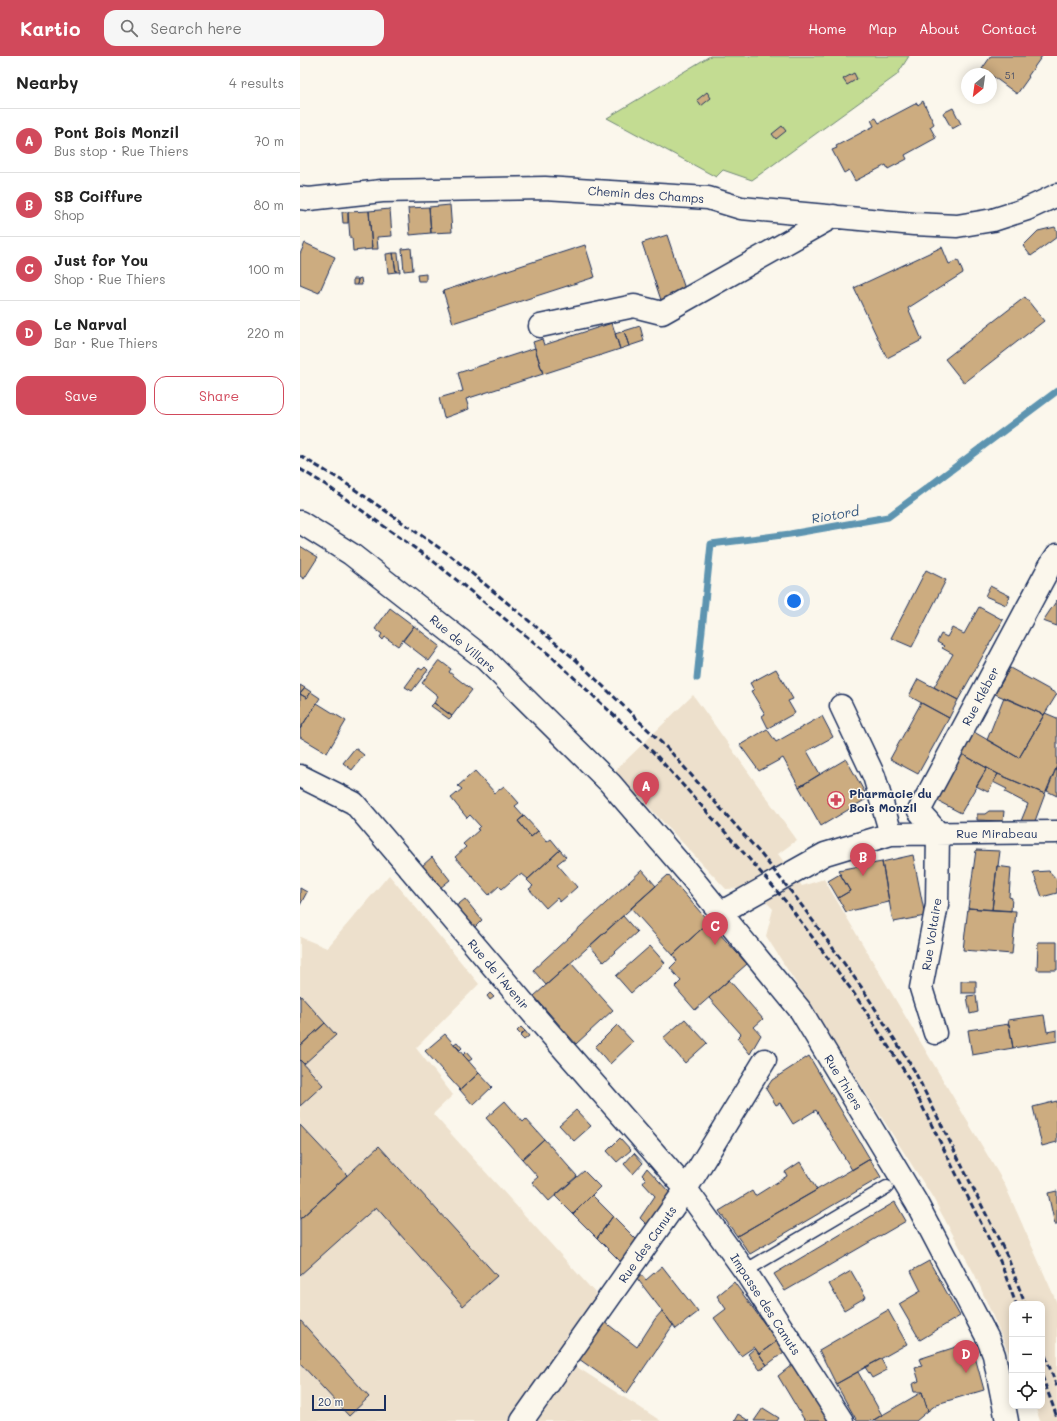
<!DOCTYPE html>
<html lang="en">
<head>
<meta charset="utf-8">
<style>
	:root { --surface:#fff; --page:#f6f6f6; --text:#222; --muted:#767676; --line:#e0e0e0; --accent:#d1495b }
	body { margin:0; font-family:Mali,sans-serif; background:var(--page); color:var(--text) }
	.controls { position:absolute; right:12px; bottom:12px; display:grid; overflow:hidden; border-radius:8px; box-shadow:0 2px 10px #0003 }
	.controls button { width:36px; height:36px; display:grid; place-items:center; padding:0; border:0; border-bottom:1px solid var(--line); background:var(--surface); color:var(--text); font:20px sans-serif }
	.compass { position:absolute; left:661px; top:12px; width:36px; height:36px; border-radius:50%; background:var(--surface); box-shadow:0 2px 10px #0003; rotate:209deg }
	.scale { position:absolute; left:12px; bottom:10px; width:74px; box-sizing:border-box; padding-left:4px; border:2px solid #1b2f5e; border-top:0; font-size:11px; line-height:14px; white-space:nowrap; color:#1b2f5e; -webkit-text-stroke:3px #fbf7ec; paint-order:stroke }
	.you { position:absolute; left:494px; top:545px; width:14px; height:14px; margin:-10px; border:3px solid #fff; border-radius:50%; background:#1a73e8; box-shadow:0 0 0 6px #1a73e833 }
	.badge { display:grid; place-items:center; width:26px; height:26px; border-radius:50%; background:var(--accent); color:#fff; font-size:13px; font-weight:700 }
	.pin { position:absolute; translate:-50% -33px; filter:drop-shadow(0 1px 2px #0008) }
	.pin::after { content:''; position:absolute; top:21px; width:14px; height:12px; background:inherit; clip-path:polygon(0 0,100% 0,50% 100%) }
	.list { margin:0; padding:0; list-style:none }
	h2 { display:flex; justify-content:space-between; align-items:center; height:52px; margin:0; padding:0 16px; font-size:17px }
	h2 small { font-size:13px; font-weight:400; color:var(--muted) }
	.list li { display:grid; grid-template-columns:26px 1fr auto; gap:12px; align-items:center; box-sizing:border-box; height:64px; padding:0 16px; border-top:1px solid var(--line) }
	.list b { display:block; font-size:15px; white-space:nowrap }
	.list p { margin:0; font-size:13px; white-space:nowrap; color:var(--muted) }
	.list em { font-size:13px; font-style:normal; color:var(--muted) }
	.actions { display:flex; gap:8px; padding:12px 16px }
	.actions a { flex:1; padding:9px 0; border:1px solid var(--accent); border-radius:12px; text-align:center; font-size:14px; color:var(--accent) }
	.actions .main { background:var(--accent); color:#fff }
	.icon { flex:none; width:22px; height:22px; fill:none; stroke:currentColor; stroke-width:2; stroke-linecap:round; stroke-linejoin:round }
	.map { position:relative; flex:none; width:757px; height:1365px; overflow:hidden }
	header { display:flex; align-items:center; gap:24px; box-sizing:border-box; height:56px; padding:0 20px; background:var(--accent); color:#fff }
	header strong { font-size:19px }
	nav { display:flex; gap:22px; margin-inline-start:auto; font-size:14px }
	.search { width:280px; height:36px; background:var(--page); display:flex; align-items:center; gap:10px; box-sizing:border-box; padding:0 14px; border-radius:12px; color:var(--muted); font-size:15px }
	main { display:flex }
	aside { flex:1; background:var(--surface) }
	.map>svg:first-child { display:block }
	.built { fill:#ede0cc }
	.green { fill:#c3dc92; stroke:#6f8678 }
	.lines { fill:none; stroke-linecap:round; stroke-linejoin:round }
	.stream { stroke:#5d94b0; stroke-width:7 }
	.building { fill:#ccac80; stroke:#1b2f5e }
	.service-casing { stroke:#1b2f5e; stroke-width:15 }
	.minor-casing { stroke:#1b2f5e; stroke-width:25 }
	.service { stroke:#fbf7ec; stroke-width:12 }
	.minor { stroke:#fbf7ec; stroke-width:22 }
	.rail { stroke:#1b2f5e; stroke-width:3; stroke-dasharray:6 3; stroke-linecap:butt }
	.labels { text-anchor:middle; dominant-baseline:central; stroke-width:3; stroke-linejoin:round; paint-order:stroke }
	.number-label { font-size:10px; fill:#474e66 }
	.street-label { font-size:12px; fill:#1b2f5e; stroke:#fbf7ec }
	.poi-label { font-size:12px; font-weight:bold; fill:#1b2f5e; stroke:#fbf7ec; text-anchor:start }
	.water-label { font-size:13px; font-style:italic; fill:#365980; stroke:#fbf7ec }
</style>
</head>
<body>
<header>
<strong>Kartio</strong>
<div class="search"><svg class="icon" aria-label="search" viewBox="0 0 24 24"><circle cx="10" cy="10" r="6"/><path d="M15 15l6 6"/></svg>Search here</div>
<nav><a>Home</a><a>Map</a><a>About</a><a>Contact</a></nav>
</header>
<main>
<aside>
<h2>Nearby<small>4 results</small></h2>
<ul class="list">
<li><span class="badge">A</span><div><b>Pont Bois Monzil</b><p>Bus stop · Rue Thiers</p></div><em>70 m</em></li>
<li><span class="badge">B</span><div><b>SB Coiffure</b><p>Shop</p></div><em>80 m</em></li>
<li><span class="badge">C</span><div><b>Just for You</b><p>Shop · Rue Thiers</p></div><em>100 m</em></li>
<li><span class="badge">D</span><div><b>Le Narval</b><p>Bar · Rue Thiers</p></div><em>220 m</em></li>
</ul>
<div class="actions"><a class="main">Save</a><a>Share</a></div>
</aside>
<div class="map">
<svg width="757" height="1365" viewBox="0 0 757 1365">
	<rect width="100%" height="100%" fill="#fbf7ec"/>
	<filter id="ink" filterUnits="userSpaceOnUse"><feTurbulence type="fractalNoise" baseFrequency=".025" numOctaves="2"/><feDisplacementMap in="SourceGraphic" scale="8" xChannelSelector="R" yChannelSelector="G"/><feConvolveMatrix kernelMatrix="1 2 1 2 8 2 1 2 1" color-interpolation-filters="sRGB"/></filter>
	<g filter="url(#ink)">
		<path class="built" d="M393,639L497,784L478,798L502,830L524,823L704,1127L757,1247V1365H740L735,1350H742V1248H712V1302L706,1291L675,1219L633,1142L466,880L473,853L453,832L426,833L315,715Z
			M89,819L179,928L116,992L153,1039L133,1058L297,1239L255,1297L361,1365H0V881L27,892Z"/>
		<path class="green" d="M410,0H609L597,19L452,124L423,114L416,121L307,62Z"/>
		<g class="lines">
			<path class="stream" d="M397,622L411,488L490,478L588,461L757,335"/>
		</g>
		<path class="building" d="M691,0H742L728,20L729,21L717,38L691,19V18L682,13Z
			M554,17L557,23L547,29L543,23Z
			M407,36L411,42L401,50L397,44Z
			M623,45L634,68L630,71L636,82L605,99L607,103L588,113L586,109L555,125L549,114L544,117L532,94L537,92L536,90L574,70L571,64L576,62L579,67L617,47L618,49Z
			M653,52L661,68L652,73L643,57Z
			M482,70L486,75L476,83L472,78Z
			M150,149L152,176L131,177L129,151Z
			M129,151L131,177L110,179L108,152Z
			M90,153L92,180L77,181L78,193H72L69,155Z
			M69,155L72,193L53,195L52,182H50L48,156Z
			M42,156H48V167H43Z
			M755,171L757,175V181L731,200L723,190L738,175Z
			M367,179L386,236L361,244L342,187Z
			M5,187L35,201L19,237L0,229V198Z
			M285,189L295,221L153,267L143,235Z
			M642,191L649,208L658,204L663,217L608,252L622,284L587,302L554,232Z
			M111,192L113,214L104,215L102,193Z
			M93,197H98L100,216H96Z
			M93,197L96,216L88,217L86,198Z
			M126,218V225H118L117,219Z
			M61,222L62,229H57L58,223Z
			M53,223H58L57,229H53Z
			M725,241L744,265L664,327L645,303Z
			M312,267L320,293L243,318L233,286L242,283L244,289Z
			M340,270L344,285L329,290L324,275Z
			M324,275L329,290L320,293L315,278Z
			M235,292L243,318L166,343L169,353L144,362L139,342L163,335L158,317Z
			M0,490L18,501L4,523L0,520Z
			M626,514L646,524L612,591L591,582Z
			M690,530L710,540L706,549L685,540Z
			M757,544V570L743,565Z
			M679,551L703,564L658,644L634,631L653,598L642,592L644,590L637,586L641,578L647,581L652,572L664,578Z
			M90,552L114,570L98,590L85,581L83,584L80,581L82,578L75,573Z
			M114,570L140,590L129,605L103,585Z
			M139,604L151,613L149,616L172,634L152,660L134,647L138,640L122,627Z
			M125,611L128,614L112,635L105,631L119,612L122,614Z
			M710,612L757,638L744,659L695,638Z
			M476,613L493,643L488,645L495,657L468,672L462,660L465,658L451,635L454,634L450,627Z
			M618,623L658,644L649,662L609,640Z
			M0,629L5,632L0,638L7,642L11,636L20,642L0,673Z
			M5,632L11,636L7,642L0,638Z
			M704,641L744,659L719,702L687,684Z
			M17,647L46,665L27,697L0,681V673Z
			M134,647L152,660L149,663L131,650Z
			M621,647L649,662L618,718L590,703Z
			M745,657L757,662V710L745,738L698,718L662,698L674,676L719,702Z
			M522,660L533,681L507,695L520,718L499,731L483,702L459,715L440,689L467,673L476,686Z
			M55,692L64,699L52,714L43,707Z
			M662,698L687,712L661,757L636,744Z
			M546,703L568,742L521,770L499,731Z
			M757,710V740L747,735Z
			M687,712L698,718L688,736L676,730Z
			M175,715L195,737L204,730L219,747L215,750L224,760L218,765L231,781L238,775L247,786L251,783L260,794L228,823L222,818L219,820L218,819L202,833L199,830L189,839L155,801L166,791L163,788L179,774L177,773L180,770L170,759L167,762L151,742L162,733L158,730Z
			M698,718L745,738L735,765H721L728,748L705,736L707,733L693,726Z
			M689,755H704L703,765L677,764V758H685Z
			M224,760L238,775L231,781L218,765Z
			M260,794L266,801L257,808L277,831L260,846L257,842L246,852L229,833L233,830L227,824Z
			M676,794L700,795L698,810H697L692,854L668,852Z
			M613,799L625,860L594,866L592,861L582,806Z
			M132,801L150,824L140,832L122,810Z
			M582,806L589,846L546,856L538,842L550,835L538,814Z
			M697,810L711,812L709,841L712,842L711,855L692,854Z
			M342,814L356,830L246,929L233,914Z
			M749,815L757,824V837L742,841L733,816Z
			M540,818L550,835L538,842L528,825Z
			M368,819L409,866L373,899L331,852Z
			M0,832L7,836L0,849Z
			M165,843L182,864L173,873L155,851Z
			M668,852L716,855L712,898L663,894Z
			M323,860L337,876L304,906L290,890Z
			M409,866L447,908L395,954L375,931L381,925L370,912L377,905L373,899Z
			M738,886H757V914H737Z
			M350,890L365,907L331,937L316,920Z
			M271,907L313,954L276,988L234,940Z
			M429,924L463,963L454,971L461,979L450,998L437,982L441,978L409,942Z
			M661,925H676V937H661Z
			M190,937L194,941L190,944L187,940Z
			M0,939L25,967L0,990Z
			M676,939L678,956L670,958L667,940Z
			M744,959L747,976L757,974V985L713,992L708,964Z
			M385,963L407,987L385,1007L363,982Z
			M25,967L36,979L4,1008L0,1004V990Z
			M709,968L713,992L672,999L668,974Z
			M317,969L333,986L310,1008L295,991Z
			M221,971L225,975L221,979L217,975Z
			M225,975L229,980L224,984L220,980Z
			M145,978L179,1017L160,1034L125,995Z
			M157,986L162,992L160,994L154,988Z
			M166,996L172,1003L169,1005L163,999Z
			M509,1000L570,1103L552,1114L516,1054L493,1068L480,1047L476,1049L466,1033L472,1024Z
			M0,1004L23,1029L0,1050Z
			M179,1017L192,1031L173,1049L160,1034Z
			M205,1045L223,1066L226,1063L244,1083L222,1103L186,1062Z
			M757,1045V1086L742,1090L733,1051Z
			M276,1054L291,1070L274,1085L259,1069Z
			M0,1069L47,1119L0,1163Z
			M320,1082L331,1094L317,1106L307,1095Z
			M244,1083L277,1120L249,1145L232,1126L238,1121L222,1103Z
			M79,1090L197,1220L163,1250L76,1151L0,1219V1163Z
			M334,1097L343,1107L333,1118L324,1108Z
			M570,1103L581,1121L450,1198L437,1180Z
			M500,1106L517,1134L437,1180L419,1155L452,1135L455,1140L487,1120L485,1116Z
			M347,1112L370,1137L347,1169L340,1162L355,1140L343,1127L346,1123L342,1119Z
			M284,1115L300,1131L273,1158L255,1140Z
			M757,1135V1169H755L748,1137Z
			M292,1139L313,1160L297,1182L273,1158Z
			M595,1146L606,1165L485,1235L474,1218Z
			M313,1160L337,1184L321,1206L297,1182Z
			M629,1205L660,1260L620,1284L599,1248L621,1235L611,1215Z
			M362,1210L398,1256L376,1273L336,1221L339,1216L346,1224Z
			M551,1215L566,1241L544,1254L529,1228Z
			M434,1226L477,1285L459,1298L454,1291L441,1300L414,1262L426,1253L417,1240Z
			M588,1254L607,1288L536,1328L519,1294Z
			M362,1255L373,1269L327,1337L279,1303L305,1266L337,1291L355,1263Z
			M0,1264L69,1341L49,1360L0,1307Z
			M477,1285L484,1296L467,1309L459,1298Z
			M671,1286L684,1334L637,1348L628,1355L622,1336H614L612,1328L619,1325L615,1312L622,1310L619,1303Z
			M455,1292L467,1309L460,1314L448,1298Z
			M581,1303L587,1314L572,1322L565,1311Z
			M493,1308L529,1365H505L478,1320Z
			M558,1316L582,1359L572,1365H557L536,1328Z
			M622,1336L628,1355L616,1365H572Z
			M463,1352L479,1362L477,1365H454Z
			M438,1358L449,1365H434Z"/>
		<g class="lines">
			<g class="service-casing">
				<path id="service" d="M445,1215L587,1131"/>
			</g>
			<g class="minor-casing">
				<path id="minor" d="M0,142L9,143L82,135L245,132L408,142L441,152L614,168L657,170L693,164L727,153L757,139
					M240,270L334,250L362,257L534,160
					M0,466L51,498L185,603L310,727L388,817L501,955L616,1146L687,1281L694,1299L707,1365
					M541,650L574,720L591,778L757,776
					M0,720L54,747L240,966L386,1133L445,1215L542,1365
					M638,777L619,755L751,508L757,499
					M420,857L525,798L591,778
					M635,977L621,932L637,849L638,777
					M222,1365L386,1133L465,1004"/>
			</g>
			<use href="#service" class="service"/>
			<use href="#minor" class="minor"/>
			<path class="rail" d="M0,400L41,424L151,500L276,604L369,694L460,797L497,843L562,932L614,1014L708,1202L725,1248
				M0,413L26,429L133,505L251,600L355,698L451,805L487,847L553,936L605,1016L700,1205L716,1248
				M742,1291L757,1331
				M742,1320L757,1361"/>
		</g>
	</g>
	<defs>
		<g id="pharmacy-ring" transform="scale(0.9)"><circle r="9.5" fill="#fbf7ec" stroke="#d1495b" stroke-width="1.5"/><path d="M-2-6h4v4h4v4h-4v4h-4v-4h-4v-4h4Z" fill="#d1495b"/></g>
	</defs>
	<g fill-rule="evenodd">
		<use href="#pharmacy-ring" x="536" y="744"/>
	</g>
	<g class="labels">
		<g class="number-label">
			<text x="710" y="19">51</text>
		</g>
		<g class="street-label">
			<text transform="translate(346 138) rotate(4)">Chemin des Champs</text>
			<text transform="translate(163 587) rotate(40)">Rue de Villars</text>
			<text transform="translate(680 640) rotate(-62)">Rue Kléber</text>
			<text x="697" y="777">Rue Mirabeau</text>
			<text transform="translate(631 878) rotate(-81)">Rue Voltaire</text>
			<text transform="translate(199 918) rotate(50)">Rue de l'Avenir</text>
			<text transform="translate(544 1026) rotate(59)">Rue Thiers</text>
			<text transform="translate(347 1188) rotate(-55)">Rue des Canuts</text>
			<text transform="translate(466 1248) rotate(57)">Impasse des Canuts</text>
		</g>
		<g class="poi-label">
			<text x="549" y="737">Pharmacie du<tspan x="549" dy="14">Bois Monzil</tspan></text>
		</g>
		<g class="water-label">
			<text transform="translate(535 458) rotate(-10)">Riotord</text>
		</g>
	</g>
</svg>
<div class="controls">
<button>+</button>
<button>−</button>
<button><svg class="icon" aria-label="locate" viewBox="0 0 24 24"><circle cx="12" cy="12" r="6"/><path d="M12 2v4M12 18v4M2 12h4M18 12h4"/></svg></button>
</div>
<svg class="compass" viewBox="-18 -18 36 36"><path d="M0-13l5 13h-10z" fill="#e53935"/><path d="M0 13l5-13h-10z" fill="#767676"/></svg>
<div class="scale">20 m</div>
<div class="you"></div>
<div class="pin badge" style="left:346px;top:749px">A</div>
<div class="pin badge" style="left:563px;top:820px">B</div>
<div class="pin badge" style="left:415px;top:889px">C</div>
<div class="pin badge" style="left:666px;top:1317px">D</div>
</div>
</main>
</body>
</html>
